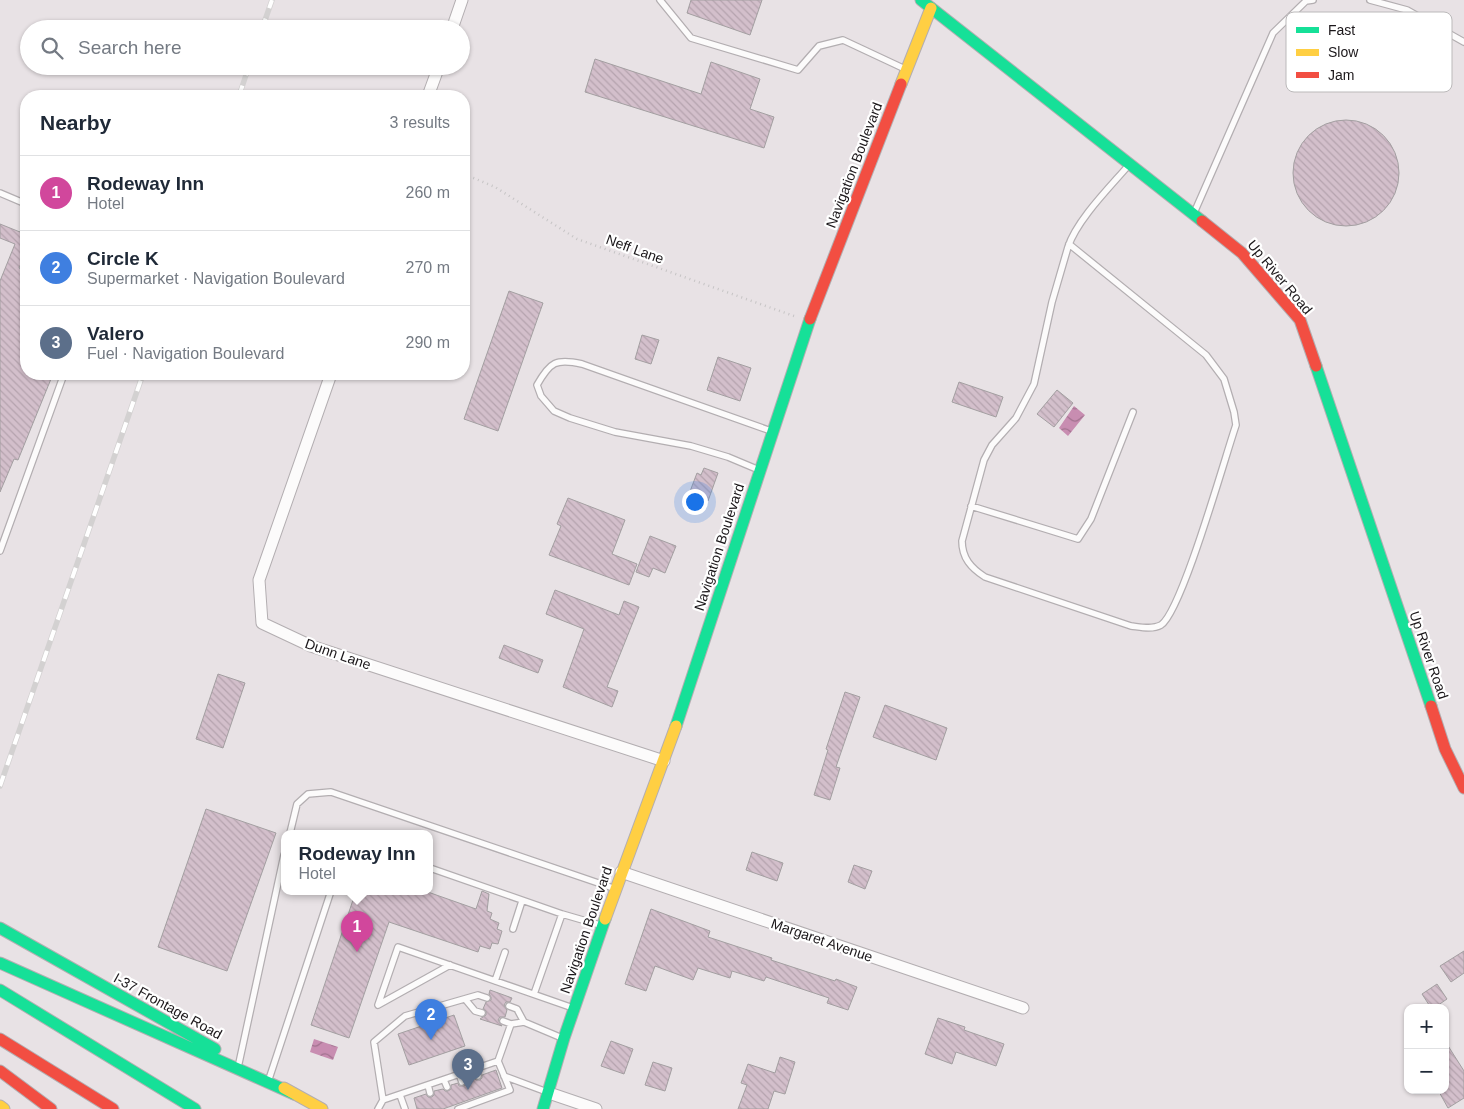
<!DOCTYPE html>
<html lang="en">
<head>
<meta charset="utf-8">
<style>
	:root { --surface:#fff; --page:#f6f6f7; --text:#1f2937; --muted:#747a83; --line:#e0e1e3; --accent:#635e61 }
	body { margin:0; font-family:Helvetica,sans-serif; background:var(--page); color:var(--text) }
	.controls { position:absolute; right:15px; bottom:15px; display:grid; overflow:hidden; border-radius:10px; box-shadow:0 1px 4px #0004 }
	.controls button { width:45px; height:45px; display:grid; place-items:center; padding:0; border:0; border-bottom:1px solid var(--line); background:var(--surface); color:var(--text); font:25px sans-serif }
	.you { position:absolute; left:694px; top:501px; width:18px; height:18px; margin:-12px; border:4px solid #fff; border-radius:50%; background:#1a73e8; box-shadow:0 0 0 8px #1a73e833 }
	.badge { display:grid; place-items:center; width:32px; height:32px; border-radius:50%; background:var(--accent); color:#fff; font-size:16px; font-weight:700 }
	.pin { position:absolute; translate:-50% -41px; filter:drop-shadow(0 1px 2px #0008) }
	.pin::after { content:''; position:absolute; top:26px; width:18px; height:15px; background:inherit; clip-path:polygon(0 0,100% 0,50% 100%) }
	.popup { position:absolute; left:281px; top:830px; width:152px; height:65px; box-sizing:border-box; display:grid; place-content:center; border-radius:10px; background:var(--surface); filter:drop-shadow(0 1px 4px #0005); font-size:16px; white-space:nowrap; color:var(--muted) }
	.popup b { font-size:19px; color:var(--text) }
	.popup::after { content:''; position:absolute; left:50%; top:100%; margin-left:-10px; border:10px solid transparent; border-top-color:var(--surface) }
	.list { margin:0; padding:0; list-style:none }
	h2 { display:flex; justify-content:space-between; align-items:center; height:65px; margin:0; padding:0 20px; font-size:21px }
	h2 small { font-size:16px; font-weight:400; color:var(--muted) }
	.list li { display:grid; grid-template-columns:32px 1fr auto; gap:15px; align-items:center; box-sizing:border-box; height:75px; padding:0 20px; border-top:1px solid var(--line) }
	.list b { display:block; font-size:19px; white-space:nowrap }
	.list p { margin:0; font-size:16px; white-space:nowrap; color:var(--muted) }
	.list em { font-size:16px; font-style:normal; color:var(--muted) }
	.icon { flex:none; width:28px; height:28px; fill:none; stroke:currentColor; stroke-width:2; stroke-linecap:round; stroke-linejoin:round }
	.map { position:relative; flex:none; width:1464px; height:1109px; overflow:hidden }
	.search { position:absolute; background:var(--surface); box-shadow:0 1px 4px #0004; left:20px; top:20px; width:450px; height:55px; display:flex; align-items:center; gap:12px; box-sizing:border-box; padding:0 18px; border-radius:28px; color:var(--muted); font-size:19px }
	.panel { position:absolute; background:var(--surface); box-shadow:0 1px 4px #0004; left:20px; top:90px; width:450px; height:290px; border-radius:20px }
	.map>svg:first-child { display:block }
	.water { fill:url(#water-waves) }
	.building { fill:url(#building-back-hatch); stroke:#a39fa1 }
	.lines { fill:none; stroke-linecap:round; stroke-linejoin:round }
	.lane-casing { stroke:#b3aeb1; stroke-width:8 }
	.street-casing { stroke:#b3aeb1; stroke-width:13 }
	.fast-casing { stroke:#b3aeb1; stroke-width:13 }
	.slow-casing { stroke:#b3aeb1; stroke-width:13 }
	.jam-casing { stroke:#b3aeb1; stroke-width:13 }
	.path { stroke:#c6c4c5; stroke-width:2.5; stroke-dasharray:1 4; stroke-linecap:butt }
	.lane { stroke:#fcfbfb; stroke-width:5.5 }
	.street { stroke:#fcfbfb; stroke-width:11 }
	.fast { stroke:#16e098; stroke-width:11 }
	.slow { stroke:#ffcf43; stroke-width:11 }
	.jam { stroke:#f24e42; stroke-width:11 }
	.rail-casing { stroke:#d3d1d1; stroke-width:5.5 }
	.rail { stroke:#fff; stroke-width:4; stroke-dasharray:11; stroke-linecap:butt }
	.labels { text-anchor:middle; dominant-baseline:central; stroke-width:4.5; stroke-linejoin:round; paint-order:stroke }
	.street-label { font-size:14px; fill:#1b171a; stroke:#fff }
	.key { fill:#fff; stroke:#bbb9ba; stroke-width:1 }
	.key-label { font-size:14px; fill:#1b171a }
</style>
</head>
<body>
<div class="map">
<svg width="1464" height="1109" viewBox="0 0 1464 1109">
	<defs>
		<pattern id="water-waves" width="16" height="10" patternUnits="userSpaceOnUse" patternTransform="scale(1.25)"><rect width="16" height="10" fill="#c88db1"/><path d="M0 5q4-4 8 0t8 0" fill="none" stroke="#a2728f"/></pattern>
		<pattern id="building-back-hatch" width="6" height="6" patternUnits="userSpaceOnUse" patternTransform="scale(1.25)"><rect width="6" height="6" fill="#d3bfcb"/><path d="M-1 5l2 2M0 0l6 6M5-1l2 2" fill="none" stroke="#b5a3ae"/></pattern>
	</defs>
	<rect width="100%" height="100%" fill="#e8e2e5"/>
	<path class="water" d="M1074,406L1085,415L1068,436L1059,428Z
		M314,1039L338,1047L333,1060L310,1052Z"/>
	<path class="building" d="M691,0H762L750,35L687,13Z
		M595,59L701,94L711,62L760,79L750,109L774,117L764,148L585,92Z
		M1293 173a53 53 0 1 1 106 0a53 53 0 1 1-106 0Z
		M26,219V252L19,268L26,271V374H53L18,460L14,459L0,492V281L15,244L0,238V224L20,232Z
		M509,291L543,303L498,431L464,419Z
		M642,335L659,340L651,364L635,359Z
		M718,357L751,368L740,401L707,390Z
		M959,382L1003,397L996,417L952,402Z
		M1057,390L1073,403L1054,427L1037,414Z
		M704,468L718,473L708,501L689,494L697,473L701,475Z
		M568,498L625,520L612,554L637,564L629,585L549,555L561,526L557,524Z
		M650,536L676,546L665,573L653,568L649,577L636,572Z
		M555,590L619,615L624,601L639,607L607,687L618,691L612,707L563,687L584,629L546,614Z
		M504,645L543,660L538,673L499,658Z
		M218,674L245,683L223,748L196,739Z
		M845,692L860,697L836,767L840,768L830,800L814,795L828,750L826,749Z
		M885,705L947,728L936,760L873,737Z
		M206,809L276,833L227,971L158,947Z
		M752,852L783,863L777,881L746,870Z
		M854,865L872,871L865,889L848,882Z
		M356,891H425L476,909L482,891L489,894L487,911L492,913L490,919L499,923L497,929L502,931L498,944L492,943L490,949L480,946L478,952L389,922L349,1038L311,1025Z
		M651,909L710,931L708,937L772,958L771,960L835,981L836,979L857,987L848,1010L827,1003L829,998L766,977L764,981L732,971L730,978L698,968L693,980L655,966L646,991L625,984Z
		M1464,951V973L1451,982L1440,966Z
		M1437,984L1447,999L1434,1008H1431L1422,994Z
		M490,990L512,998L510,1002H506L504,1005L507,1010L505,1017H500L498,1020L502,1026L480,1019L486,1015V1011L483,1009L486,1002L491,1000V997L489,994Z
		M454,1015L465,1046L409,1065L398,1034Z
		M938,1018L965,1027L964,1030L1004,1044L996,1066L956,1052L952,1064L925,1054Z
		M611,1041L633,1049L624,1074L601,1066Z
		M1445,1041L1464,1071V1098L1448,1108L1438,1090H1445Z
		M780,1057L795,1062L785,1094L774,1091L768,1109H738L747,1085L741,1083L748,1064L775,1073Z
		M653,1062L672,1068L665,1091L645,1085Z
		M496,1070L502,1088L443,1109H417L414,1098L426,1094L428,1097H432L434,1095V1091L443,1089L445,1091H448L451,1089V1085L458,1083L459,1086H463L466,1085V1080L474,1078L476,1080H480L482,1078V1075Z"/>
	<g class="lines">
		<g class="lane-casing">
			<path id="lane" d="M660,0L691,38L798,70L819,46L843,40L905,69
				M1370,0L1407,10L1464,42
				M0,193L26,204
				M1194,213L1273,33L1306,1L1313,0
				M1069,244L1206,355L1224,379L1234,412L1236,425C1225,457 1182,611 1161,625C1152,630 1140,627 1131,626L985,577C971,568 962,558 962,541L984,460L992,445L1016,418L1034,384L1052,302L1068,247C1077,220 1109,188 1128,166
				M759,470L728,457L691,446L615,432L570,418L554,411L541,396L537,385C550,362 556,358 582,364L771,431
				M971,506L1078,539L1091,519L1133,412
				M0,551L64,374
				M290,833L297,804L308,794L331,792L613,888
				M430,868L562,914L600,925
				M513,929L522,901
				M450,965L378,1005L398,947L573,1008
				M495,981L505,952
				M534,994L562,914
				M465,999L475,1011L482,1013
				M509,1006L517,1009L524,1022
				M503,1021L511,1024L524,1022L562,1038
				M498,1061L511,1024
				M239,1063L284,855
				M476,1068L478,1076
				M459,1074L462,1082
				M504,1076L547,1092
				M269,1079L331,891
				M444,1080L447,1087
				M428,1085L430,1093
				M400,1095L405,1109
				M383,1100L374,1042L405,1016L478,995L487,998
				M378,1109L383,1100L498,1061L510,1090L458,1109"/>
		</g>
		<g class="street-casing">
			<path id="street" d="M452,29L462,0
				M428,96L439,66
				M331,374L259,580L262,623L311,646L664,761
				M621,872L1023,1008
				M549,1093L596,1109"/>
		</g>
		<g class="fast-casing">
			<path id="fast" d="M921,0L1202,221
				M1316,366L1431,706
				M676,726L810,319
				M0,928L215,1049
				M0,963L294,1094
				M0,990L195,1109
				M543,1109L564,1038L605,919"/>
		</g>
		<g class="slow-casing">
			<path id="slow" d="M901,84L931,8
				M605,919L676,726
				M284,1088L322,1109
				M0,1106L4,1109"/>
		</g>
		<g class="jam-casing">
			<path id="jam" d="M1202,221L1242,253L1300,320L1316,366
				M810,319L901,84
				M1431,706L1445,749L1464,788
				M0,1039L113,1109
				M0,1071L51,1109"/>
		</g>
		<path class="path" d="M464,174L495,187L577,239L794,316"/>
		<use href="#lane" class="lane"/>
		<use href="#street" class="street"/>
		<use href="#fast" class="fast"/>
		<use href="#slow" class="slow"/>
		<use href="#jam" class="jam"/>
		<g class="rail-casing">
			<path id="rail" d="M262,29L272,0
				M239,96L249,66
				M0,786L143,374"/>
		</g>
		<use href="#rail" class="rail"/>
	</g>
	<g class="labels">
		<g class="street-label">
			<text transform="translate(854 165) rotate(-69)">Navigation Boulevard</text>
			<text transform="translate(635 249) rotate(20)">Neff Lane</text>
			<text transform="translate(1280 277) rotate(50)">Up River Road</text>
			<text transform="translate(719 547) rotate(-72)">Navigation Boulevard</text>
			<text transform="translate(338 654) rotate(19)">Dunn Lane</text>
			<text transform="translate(1429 655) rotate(71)">Up River Road</text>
			<text transform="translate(586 930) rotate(-71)">Navigation Boulevard</text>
			<text transform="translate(822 940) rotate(19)">Margaret Avenue</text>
			<text transform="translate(168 1006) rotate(29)">I-37 Frontage Road</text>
		</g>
	</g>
	<rect x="1286" y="12" width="166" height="80" rx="8" class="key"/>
	<rect x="1296" y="27" width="23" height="6" fill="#16e098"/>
	<rect x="1296" y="49" width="23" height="7" fill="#ffcf43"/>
	<rect x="1296" y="72" width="23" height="6" fill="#f24e42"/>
	<g class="key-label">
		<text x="1328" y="35">Fast</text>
		<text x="1328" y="57">Slow</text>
		<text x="1328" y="80">Jam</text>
	</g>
</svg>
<div class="controls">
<button>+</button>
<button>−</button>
</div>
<div class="you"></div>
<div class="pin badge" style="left:357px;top:952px;background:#d1479c">1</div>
<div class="popup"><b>Rodeway Inn</b>Hotel</div>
<div class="pin badge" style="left:431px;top:1040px;background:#3f7fe0">2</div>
<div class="pin badge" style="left:468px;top:1090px;background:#5c6f8a">3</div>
<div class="search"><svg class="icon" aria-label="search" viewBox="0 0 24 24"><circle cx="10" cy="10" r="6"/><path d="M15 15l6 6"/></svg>Search here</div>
<section class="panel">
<h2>Nearby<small>3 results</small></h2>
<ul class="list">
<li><span class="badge" style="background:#d1479c">1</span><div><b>Rodeway Inn</b><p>Hotel</p></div><em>260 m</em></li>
<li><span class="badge" style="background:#3f7fe0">2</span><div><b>Circle K</b><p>Supermarket · Navigation Boulevard</p></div><em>270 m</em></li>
<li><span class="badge" style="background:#5c6f8a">3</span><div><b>Valero</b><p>Fuel · Navigation Boulevard</p></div><em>290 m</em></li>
</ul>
</section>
</div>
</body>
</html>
